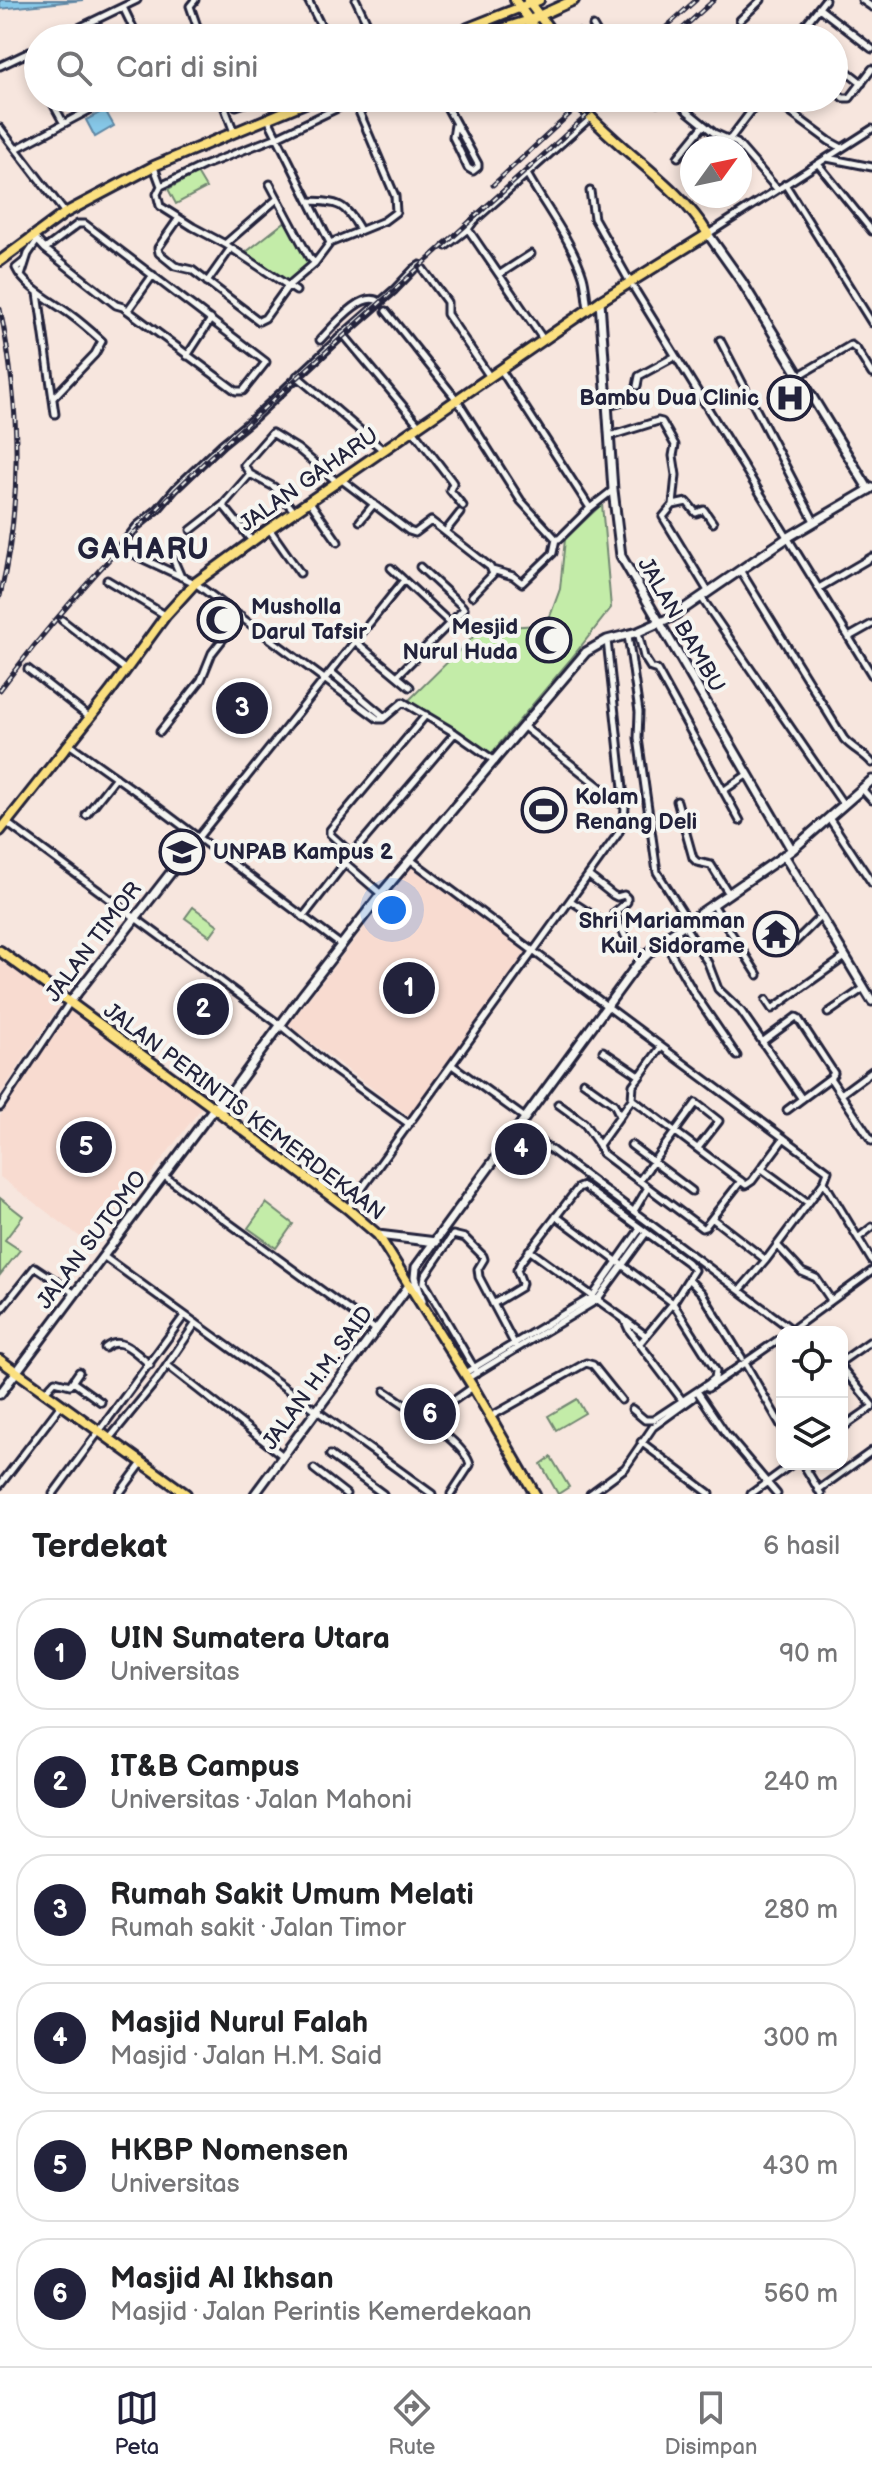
<!DOCTYPE html>
<html lang="id">
<head>
<meta charset="utf-8">
<style>
	:root { --surface:#fff; --page:#f2f2f2; --text:#202124; --muted:#757577; --line:#e0e0e0; --accent:#22223b }
	body { margin:0; font-family:"Balsamiq Sans",sans-serif; background:var(--page); color:var(--text) }
	.controls { position:absolute; right:24px; bottom:24px; display:grid; overflow:hidden; border-radius:16px; box-shadow:0 4px 12px #0003 }
	.controls button { width:72px; height:72px; display:grid; place-items:center; padding:0; border:0; border-bottom:2px solid var(--line); background:var(--surface); color:var(--text); font:40px sans-serif }
	.compass { position:absolute; left:680px; top:136px; width:72px; height:72px; border-radius:50%; background:var(--surface); box-shadow:0 4px 12px #0003; rotate:57deg }
	.you { position:absolute; left:392px; top:910px; width:28px; height:28px; margin:-20px; border:6px solid #fff; border-radius:50%; background:#1a73e8; box-shadow:0 0 0 12px #1a73e833 }
	.badge { display:grid; place-items:center; width:52px; height:52px; border-radius:50%; background:var(--accent); color:#fff; font-size:26px; font-weight:700 }
	.pin { position:absolute; translate:-50% -50%; border:4px solid #fff; box-shadow:0 2px 8px #0006 }
	.list { margin:0; padding:0; list-style:none }
	h2 { display:flex; justify-content:space-between; align-items:center; height:104px; margin:0; padding:0 32px; font-size:34px }
	h2 small { font-size:26px; font-weight:400; color:var(--muted) }
	.list li { display:grid; grid-template-columns:52px 1fr auto; gap:24px; align-items:center; box-sizing:border-box; height:112px; margin:0 16px 16px; padding:0 16px; border:2px solid var(--line); border-radius:32px }
	.list b { display:block; font-size:30px; white-space:nowrap }
	.list p { margin:0; font-size:26px; white-space:nowrap; color:var(--muted) }
	.list em { font-size:26px; font-style:normal; color:var(--muted) }
	.icon { flex:none; width:44px; height:44px; fill:none; stroke:currentColor; stroke-width:2; stroke-linecap:round; stroke-linejoin:round }
	.map { position:relative; flex:none; width:872px; height:1494px; overflow:hidden }
	.search { position:absolute; background:var(--surface); box-shadow:0 4px 12px #0003; left:24px; right:24px; top:24px; height:88px; display:flex; align-items:center; gap:20px; box-sizing:border-box; padding:0 28px; border-radius:44px; color:var(--muted); font-size:30px }
	.sheet { height:872px; background:var(--surface) }
	nav { display:flex; justify-content:space-around; align-items:center; box-sizing:border-box; height:112px; border-top:2px solid var(--line); background:var(--surface); font-size:22px; color:var(--muted) }
	nav a { display:grid; justify-items:center; gap:4px }
	nav .on { color:var(--accent) }
	.map>svg:first-child { display:block }
	.built { fill:#f8dbd0 }
	.green { fill:#c3eca8; stroke:#728772; stroke-width:2 }
	.water { fill:#87c8e8; stroke:#5f86a3; stroke-width:2 }
	.lines { fill:none; stroke-linecap:round; stroke-linejoin:round }
	.street-casing { stroke:#22223b; stroke-width:11 }
	.secondary-casing { stroke:#22223b; stroke-width:13 }
	.primary-casing { stroke:#22223b; stroke-width:14 }
	.street { stroke:#f6f6f2; stroke-width:5 }
	.secondary { stroke:#f6f6f2; stroke-width:7 }
	.primary { stroke:#fbe080; stroke-width:8 }
	.rail-casing { stroke:#22223b; stroke-width:5 }
	.rail { stroke:#f6f6f2; stroke-width:2; stroke-dasharray:6; stroke-linecap:butt }
	.labels { text-anchor:middle; dominant-baseline:central; stroke-width:8; stroke-linejoin:round; paint-order:stroke }
	.poi-label { font-size:22px; font-weight:bold; fill:#22223b; stroke:#f6f6f2; text-anchor:end }
	.street-label { font-size:22px; fill:#22223b; stroke:#f6f6f2 }
	.district-label { font-size:30px; font-weight:bold; letter-spacing:2px; fill:#22223b; stroke:#f6f6f2 }
</style>
</head>
<body>
<div class="map">
<svg width="872" height="1494" viewBox="0 0 872 1494">
	<rect width="100%" height="100%" fill="#f7e6de"/>
	<filter id="ink" filterUnits="userSpaceOnUse"><feTurbulence type="fractalNoise" baseFrequency=".0125" numOctaves="2"/><feDisplacementMap in="SourceGraphic" scale="16" xChannelSelector="R" yChannelSelector="G"/><feConvolveMatrix kernelMatrix="1 2 1 2 8 2 1 2 1" color-interpolation-filters="sRGB"/></filter>
	<g filter="url(#ink)">
		<path class="built" d="M414,864L529,951L409,1116L288,1025Z
			M0,951L64,998L0,1095Z
			M71,1004L202,1107L95,1248L0,1177V1116Z"/>
		<path class="green" d="M197,173L206,188L176,204L168,189Z
			M287,220L310,263L288,284L245,253Z
			M602,504L611,608L570,660L490,755L458,732L407,702L475,635L493,628L539,625L549,619L560,589L565,539Z
			M193,907L218,925L210,936L185,918Z
			M0,1198L23,1216L5,1240L20,1250L0,1275Z
			M266,1203L293,1224L276,1248L248,1228Z
			M577,1399L585,1413L556,1430L548,1416Z
			M551,1457L569,1487L558,1494L541,1464Z"/>
		<path class="water" d="M0,0H83L0,9Z
			M105,110L114,126L95,137L86,120Z
			M544,803L561,817L547,835L536,826L543,817L537,812Z"/>
		<g class="lines">
			<g class="street-casing">
				<path id="street" d="M195,0L190,6L201,38
					M308,0L327,38
					M356,0L374,38
					M862,0L872,7
					M123,7L138,38
					M819,8L872,49
					M740,20L761,0
					M593,26L600,38
					M76,29L80,38
					M578,33L581,38
					M58,38L137,0
					M795,38L825,0
					M27,53L38,75
					M834,61L862,83
					M0,66L38,48
					M834,90L843,98H850L872,69
					M50,98L63,122
					M221,98L234,132
					M230,98L236,106L260,98
					M442,98L478,164V167L473,171L468,168L453,137L455,125
					M676,98L687,111L714,133L737,143L777,189
					M771,98L829,141L842,148
					M657,103L663,98
					M584,108L595,98
					M268,119L330,243
					M0,128L65,213
					M730,139L761,98
					M16,149L112,98
					M678,157L704,125
					M827,158L872,167
					M818,164L872,231
					M154,167L161,186L157,194L160,206L193,227L225,244L296,291
					M527,174C544,205 573,243 583,276C586,286 586,298 588,308
					M270,184L309,257L315,263L330,243
					M785,184L872,323
					M161,186L203,166L277,137L350,102H355L395,196L396,212L384,221L330,243
					M590,191L594,218L630,282L872,675
					M309,201C339,202 345,203 360,230
					M179,218L158,248L159,253L175,266L192,270L259,321L265,318L288,286L315,263
					M468,229L543,339
					M708,234L872,129
					M34,237L45,249L116,305L123,307L236,391H243L266,362L85,224H78L45,249
					M225,244L277,199
					M446,246L468,229L474,221L591,117
					M26,260L16,268C25,288 54,302 71,315C82,323 92,332 102,341L95,354L53,398
					M500,274L531,254
					M21,276L28,254L37,241
					M207,282L231,248
					M38,293L55,414
					M128,310L153,275
					M386,311L457,400L521,501L556,539
					M343,334L419,425
					M320,340C333,327 362,289 380,302
					M720,340L814,521
					M187,356L211,319
					M501,370L590,508
					M800,375L851,345L857,350L872,374
					M297,376L383,450
					M490,377L447,314V302L420,265L414,269L394,290L338,339L255,417L222,444L175,489L158,509L137,526L122,545V549L195,583L378,719H383L403,702L455,733L495,761
					M637,386L639,376L674,357
					M608,406L635,399
					M413,430L451,480L453,483L450,490L463,506
					M610,436L658,421L662,422L675,445L673,456L676,475L673,505L663,517L708,591
					M342,480L409,531L415,533L431,521L490,567L493,574L472,596
					M310,502L338,542
					M223,505L252,541
					M673,505L687,502L696,513L704,510L713,523
					M294,511L274,487L250,474L244,465L272,433L298,449L337,482
					M360,521L374,504
					M191,530L223,505L250,474
					M270,530L300,573
					M445,532L460,513
					M556,539H559L590,508L613,490
					M171,554L181,577
					M391,568L451,624
					M492,570L513,576L522,583L553,553L556,539
					M740,570L844,739C853,749 864,753 872,763
					M107,580L165,615
					M819,588L872,557
					M701,597L843,804
					M62,620L126,670
					M638,632L644,657L651,668L657,670L740,821
					M628,635L639,712L638,738L657,872L688,921
					M849,637L872,624
					M356,642L410,687
					M28,669L89,717
					M331,672L382,715
					M398,675L464,609L462,606L420,567
					M524,727L624,806
					M160,732L201,680L212,653L241,616
					M69,744L148,800L341,945
					M862,789L872,800
					M723,791L748,774
					M677,801L693,858L697,862L711,865L729,894
					M86,815L116,777
					M829,818L872,883
					M7,823L280,1025L334,1070L409,1124
					M197,839L404,580
					M352,854L330,834V830L426,715
					M411,860L828,1171L824,1182L766,1260L740,1290
					M345,863L381,894
					M589,876L613,895L617,897L624,895L627,898V902L614,913L626,938L643,957
					M571,901L602,921
					M714,906L758,975
					M303,917L352,854L455,733
					M684,925L708,963L718,989L741,1011L802,1099
					M663,939L694,993L737,1056
					M794,943L820,917
					M766,1000L772,1009L845,957
					M828,1013L864,988
					M762,1042L796,1017L798,1018L834,1073L830,1078L872,1141
					M603,1051L640,1076L661,1047
					M452,1065L525,1118
					M583,1082L614,1104L620,1116
					M841,1094L872,1071
					M632,1099L633,1085L640,1076
					M558,1104L584,1123L599,1145
					M0,1107L70,1002
					M787,1110L830,1078
					M519,1126L795,1332
					M631,1145L692,1191
					M762,1169L807,1202
					M163,1175L376,1330
					M639,1181L696,1103L719,1121L698,1148
					M741,1181L705,1227L702,1228L602,1153L599,1145L632,1099L746,1185L752,1181L784,1138
					M824,1182L872,1261
					M348,1208L618,834L624,821L625,807L607,640
					M634,1211L647,1189
					M556,1216L673,1303L716,1371L715,1378L709,1383L653,1420H645L632,1409
					M713,1219L766,1260
					M858,1238L872,1227
					M777,1245L802,1272L816,1278L831,1300
					M529,1250L624,1319L629,1330L682,1400
					M103,1256L432,1494
					M689,1280L702,1293L742,1358
					M493,1304L521,1287L522,1283L517,1270L521,1262L578,1188L583,1186L687,1262L694,1270L673,1303L640,1343
					M0,1311L35,1267L74,1293
					M625,1320L645,1335
					M790,1331L872,1271
					M105,1348C121,1334 137,1354 150,1365
					M842,1361L872,1340
					M745,1363L782,1427
					M167,1365L283,1456
					M842,1368L872,1405
					M465,1373L592,1297L640,1229
					M477,1373L424,1282L425,1276L453,1235L465,1238L483,1256L484,1259L478,1269L479,1277L515,1345
					M468,1378L597,1300L646,1233
					M73,1382L101,1402
					M708,1388L782,1337
					M385,1391C405,1405 466,1443 470,1465L451,1494
					M45,1392L55,1381L70,1385L79,1372
					M699,1394L726,1434L777,1494
					M490,1417L586,1363L593,1365L621,1400
					M431,1424L443,1408L473,1387
					M842,1428L872,1407
					M109,1439L157,1380L196,1323
					M641,1442L710,1494
					M330,1455L383,1494
					M803,1464L821,1494
					M314,1469L346,1494
					M0,1485L61,1405
					M818,1490L872,1451
					M53,1494L184,1316
					M119,1494L142,1463
					M590,1494L625,1468L653,1427L693,1398
					M751,1494L792,1464"/>
			</g>
			<g class="secondary-casing">
				<path id="secondary" d="M708,234L742,282L869,490
					M600,301L613,490L621,556L792,850
					M784,855L872,1001
					M70,1002L197,839
					M220,1112L235,1087L301,997L381,894L586,652L607,640L638,632L672,617L787,538L872,488
					M378,1235L436,1242
					M422,1301L415,1277L416,1267L637,965L663,939L792,850L872,780
					M0,1394L214,1108L231,1091
					M255,1494L410,1284"/>
			</g>
			<g class="primary-casing">
				<path id="primary" d="M515,0L542,38
					M528,1L547,26L552,38
					M456,38L468,28L539,0
					M474,38L530,20L574,0
					M0,261L65,213L154,166L317,98
					M0,831L110,692L166,615L195,583L269,529L600,301L708,234C686,197 647,169 615,140C601,127 586,115 577,98
					M0,951L214,1108L348,1209L378,1235L473,1387L535,1494
					M0,1360L186,1494"/>
			</g>
			<use href="#street" class="street"/>
			<use href="#secondary" class="secondary"/>
			<use href="#primary" class="primary"/>
			<g class="rail-casing">
				<path id="rail" d="M654,38L696,0
					M672,38L714,0
					M493,185L587,98
					M0,309C20,404 23,501 0,596
					M0,690C62,606 133,531 208,459L606,98"/>
			</g>
			<use href="#rail" class="rail"/>
		</g>
	</g>
	<defs>
		<g id="hospital-ring" transform="scale(2.3)"><circle r="9.5" fill="#f6f6f2" stroke="#22223b" stroke-width="1.5"/><path d="M-5-5h3v3.5h4V-5h3V5h-3V1.5h-4V5h-3Z" fill="#22223b"/></g>
		<g id="mosque-ring" transform="scale(2.3)"><circle r="9.5" fill="#f6f6f2" stroke="#22223b" stroke-width="1.5"/><path d="M3.5-4.9A6 6 0 1 0 3.5 4.9A5 5 0 1 1 3.5-4.9Z" fill="#22223b"/></g>
		<g id="stadium-ring" transform="scale(2.3)"><circle r="9.5" fill="#f6f6f2" stroke="#22223b" stroke-width="1.5"/><path d="M0-5a6.5 5 0 1 0 0 10a6.5 5 0 1 0 0-10ZM-3.5-1.8h7v3.6h-7Z" fill="#22223b"/></g>
		<g id="university-ring" transform="scale(2.3)"><circle r="9.5" fill="#f6f6f2" stroke="#22223b" stroke-width="1.5"/><path d="M0-5L7-2L0 1L-7-2ZM-4 1L0 2.5L4 1V4Q0 6-4 4Z" fill="#22223b"/></g>
		<g id="temple-ring" transform="scale(2.3)"><circle r="9.5" fill="#f6f6f2" stroke="#22223b" stroke-width="1.5"/><path d="M0-6L5-2H3V0L6.5 2.5H4V6H1.5V3h-3V6H-4V2.5H-6.5L-3 0V-2H-5Z" fill="#22223b"/></g>
	</defs>
	<g fill-rule="evenodd">
		<use href="#hospital-ring" x="790" y="398"/>
		<use href="#mosque-ring" x="220" y="620"/>
		<use href="#mosque-ring" x="549" y="640"/>
		<use href="#stadium-ring" x="544" y="810"/>
		<use href="#university-ring" x="182" y="852"/>
		<use href="#temple-ring" x="776" y="934"/>
	</g>
	<g class="labels">
		<g class="poi-label">
			<text x="759" y="398">Bambu Dua Clinic</text>
			<text x="251" y="607" text-anchor="start">Musholla<tspan x="251" dy="25">Darul Tafsir</tspan></text>
			<text x="518" y="627">Mesjid<tspan x="518" dy="25">Nurul Huda</tspan></text>
			<text x="575" y="797" text-anchor="start">Kolam<tspan x="575" dy="25">Renang Deli</tspan></text>
			<text x="213" y="852" text-anchor="start">UNPAB Kampus 2</text>
			<text x="745" y="921">Shri Mariamman<tspan x="745" dy="25">Kuil, Sidorame</tspan></text>
		</g>
		<g class="street-label">
			<text transform="translate(309 480) rotate(-35)">JALAN GAHARU</text>
			<text transform="translate(681 625) rotate(60)">JALAN BAMBU</text>
			<text transform="translate(94 942) rotate(-53)">JALAN TIMOR</text>
			<text transform="translate(244 1112) rotate(37)">JALAN PERINTIS KEMERDEKAAN</text>
			<text transform="translate(92 1240) rotate(-53)">JALAN SUTOMO</text>
			<text transform="translate(318 1378) rotate(-54)">JALAN H.M. SAID</text>
		</g>
		<g class="district-label">
			<text x="144" y="550">GAHARU</text>
		</g>
	</g>
</svg>
<div class="controls">
<button><svg class="icon" aria-label="locate" viewBox="0 0 24 24"><circle cx="12" cy="12" r="6"/><path d="M12 2v4M12 18v4M2 12h4M18 12h4"/></svg></button>
<button><svg class="icon" aria-label="layers" viewBox="0 0 24 24"><path d="M12 4l9 5-9 5-9-5zM3 14l9 5 9-5"/></svg></button>
</div>
<svg class="compass" viewBox="-18 -18 36 36"><path d="M0-13l5 13h-10z" fill="#e53935"/><path d="M0 13l5-13h-10z" fill="#757577"/></svg>
<div class="you"></div>
<div class="pin badge" style="left:409px;top:988px">1</div>
<div class="pin badge" style="left:203px;top:1009px">2</div>
<div class="pin badge" style="left:242px;top:708px">3</div>
<div class="pin badge" style="left:521px;top:1149px">4</div>
<div class="pin badge" style="left:86px;top:1147px">5</div>
<div class="pin badge" style="left:430px;top:1414px">6</div>
<div class="search"><svg class="icon" aria-label="search" viewBox="0 0 24 24"><circle cx="10" cy="10" r="6"/><path d="M15 15l6 6"/></svg>Cari di sini</div>
</div>
<section class="sheet">
<h2>Terdekat<small>6 hasil</small></h2>
<ul class="list">
<li><span class="badge">1</span><div><b>UIN Sumatera Utara</b><p>Universitas</p></div><em>90 m</em></li>
<li><span class="badge">2</span><div><b>IT&amp;B Campus</b><p>Universitas · Jalan Mahoni</p></div><em>240 m</em></li>
<li><span class="badge">3</span><div><b>Rumah Sakit Umum Melati</b><p>Rumah sakit · Jalan Timor</p></div><em>280 m</em></li>
<li><span class="badge">4</span><div><b>Masjid Nurul Falah</b><p>Masjid · Jalan H.M. Said</p></div><em>300 m</em></li>
<li><span class="badge">5</span><div><b>HKBP Nomensen</b><p>Universitas</p></div><em>430 m</em></li>
<li><span class="badge">6</span><div><b>Masjid Al Ikhsan</b><p>Masjid · Jalan Perintis Kemerdekaan</p></div><em>560 m</em></li>
</ul>
</section>
<nav>
<a class="on"><svg class="icon" aria-label="map" viewBox="0 0 24 24"><path d="M3 6l6-2 6 2 6-2v14l-6 2-6-2-6 2zM9 4v14M15 6v14"/></svg>Peta</a>
<a><svg class="icon" aria-label="directions" viewBox="0 0 24 24"><path d="M12 3l9 9-9 9-9-9zM9 14v-3h6M13 9l2 2-2 2"/></svg>Rute</a>
<a><svg class="icon" aria-label="saved" viewBox="0 0 24 24"><path d="M7 4h10v16l-5-4-5 4z"/></svg>Disimpan</a>
</nav>
</body>
</html>
